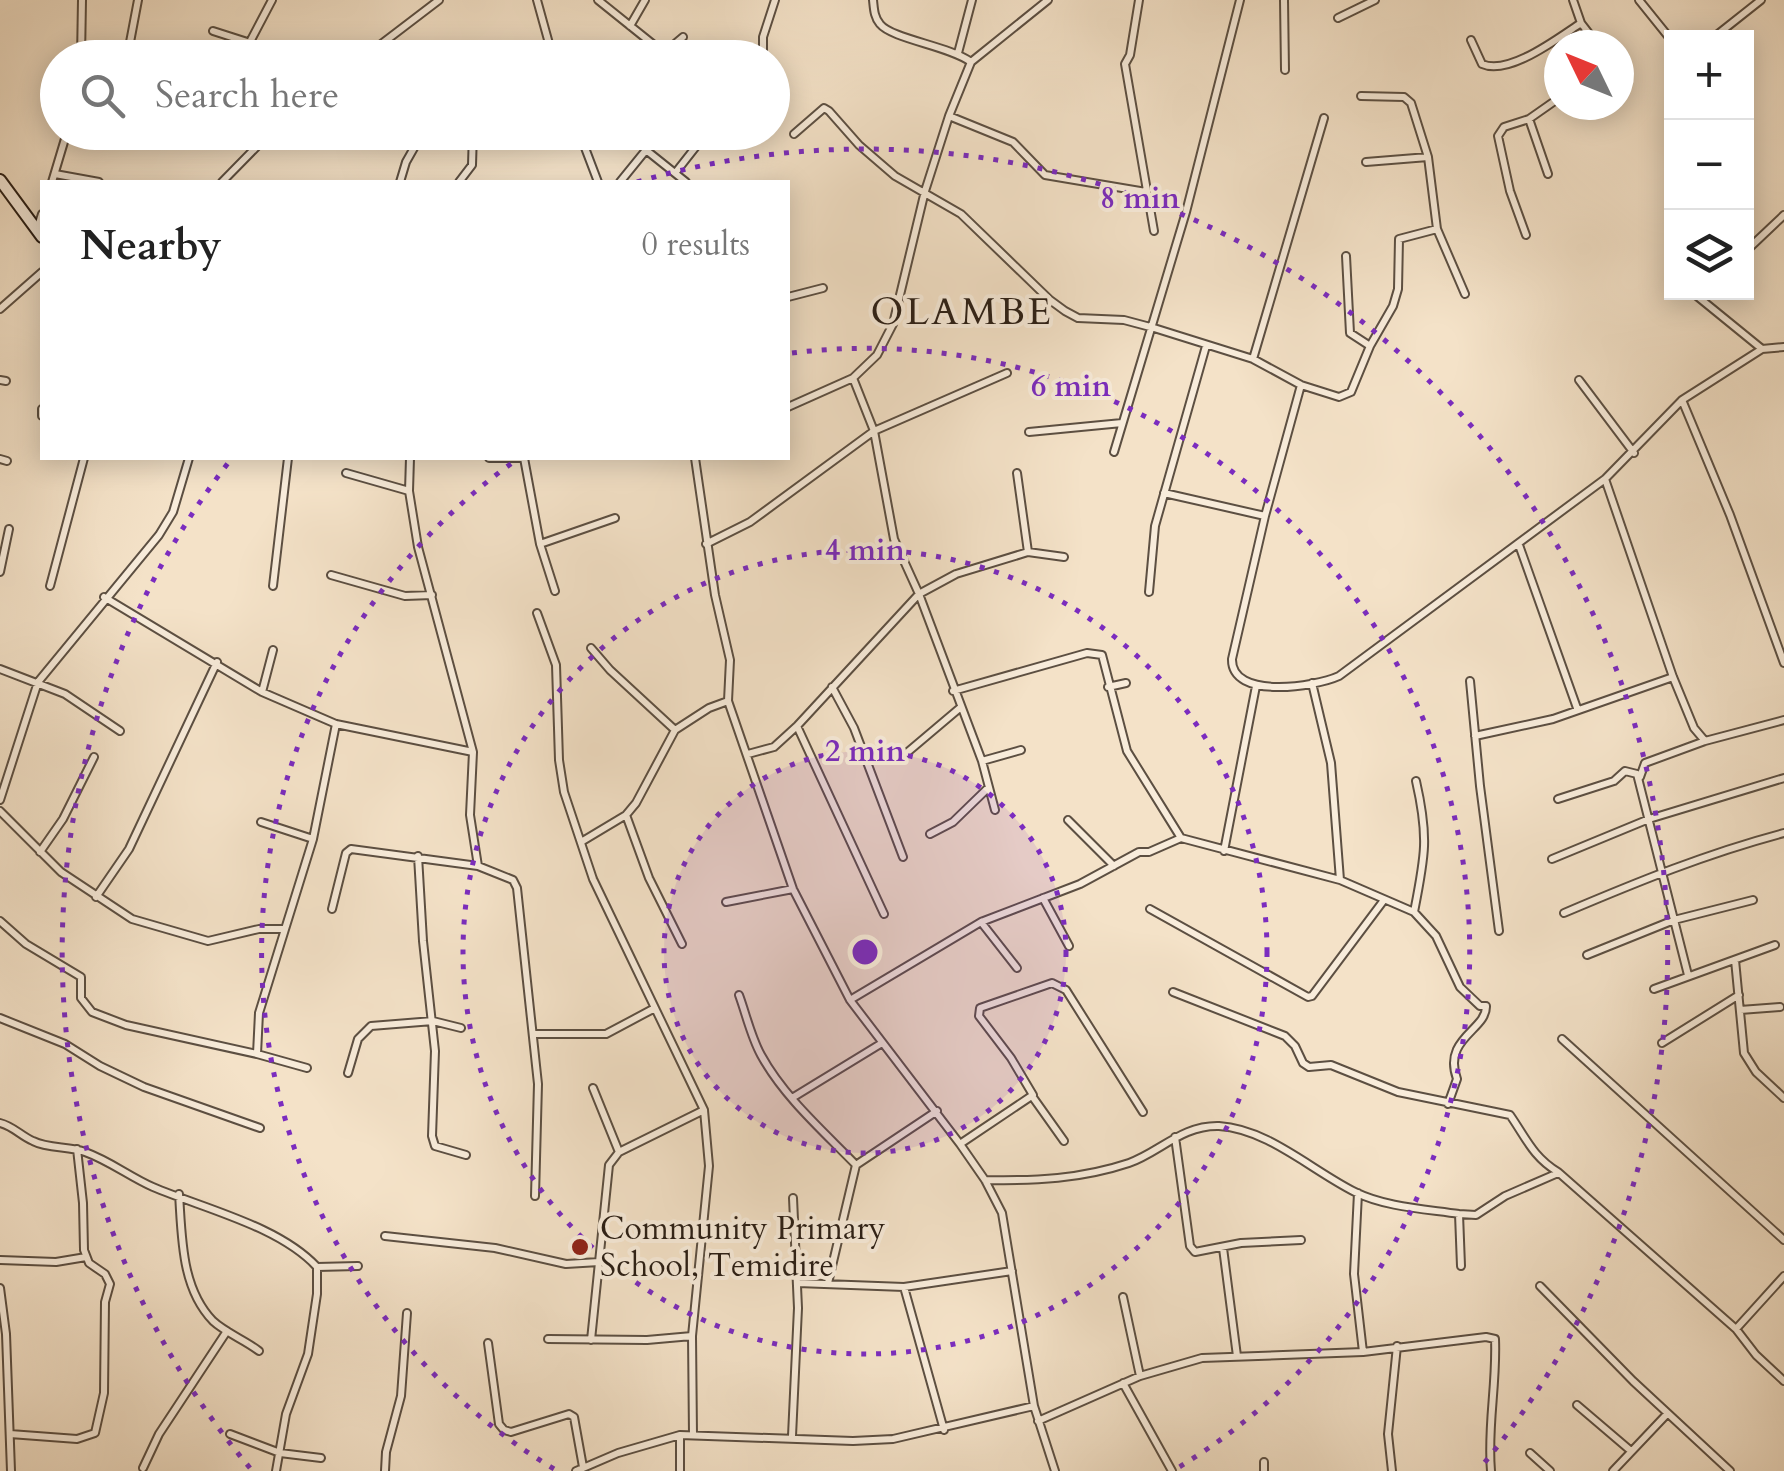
<!DOCTYPE html>
<html lang="en">
<head>
<meta charset="utf-8">
<style>
	:root { --surface:#fff; --page:#f2f2f2; --text:#222; --muted:#767676; --line:#e0e0e0 }
	body { margin:0; font-family:Cardo,serif; background:var(--page); color:var(--text) }
	.controls { position:absolute; right:30px; top:30px; display:grid; overflow:hidden; border-radius:0px; box-shadow:0 5px 25px #0003 }
	.controls button { width:90px; height:90px; display:grid; place-items:center; padding:0; border:0; border-bottom:2px solid var(--line); background:var(--surface); color:var(--text); font:50px sans-serif }
	.compass { position:absolute; left:1544px; top:30px; width:90px; height:90px; border-radius:50%; background:var(--surface); box-shadow:0 5px 25px #0003; rotate:313deg }
	.list { margin:0; padding:0; list-style:none }
	h2 { display:flex; justify-content:space-between; align-items:center; height:130px; margin:0; padding:0 40px; font-size:42px }
	h2 small { font-size:32px; font-weight:400; color:var(--muted) }
	.icon { flex:none; width:55px; height:55px; fill:none; stroke:currentColor; stroke-width:2; stroke-linecap:round; stroke-linejoin:round }
	.map { position:relative; flex:none; width:1784px; height:1471px; overflow:hidden }
	.search { position:absolute; background:var(--surface); box-shadow:0 5px 25px #0003; left:40px; top:40px; width:750px; height:110px; display:flex; align-items:center; gap:25px; box-sizing:border-box; padding:0 35px; border-radius:55px; color:var(--muted); font-size:38px }
	.panel { position:absolute; background:var(--surface); box-shadow:0 5px 25px #0003; left:40px; top:180px; width:750px; height:280px; border-radius:0px }
	.map>svg:first-child { display:block }
	.lines { fill:none; stroke-linecap:round; stroke-linejoin:round }
	.street-casing { stroke:#5c4f42; stroke-width:10 }
	.secondary-casing { stroke:#2a1e15; stroke-width:14 }
	.street { stroke:#f8ecdb; stroke-width:6 }
	.secondary { stroke:#f8ecdb; stroke-width:10 }
	.ring { fill:none; stroke:#7b2cbf; stroke-width:5; stroke-dasharray:5 10 }
	.poi-dot { fill:#8f2418; stroke:#f8ecdb; stroke-width:4 }
	.labels { text-anchor:middle; dominant-baseline:central; stroke-width:8; stroke-linejoin:round; paint-order:stroke }
	.poi-label { font-size:32px; fill:#2a1e15; stroke:#f8ecdb; text-anchor:start }
	.quarter-label { font-size:38px; letter-spacing:2.5px; fill:#2a1e15; stroke:#f8ecdb }
	.centre { fill:#7b2cbf; stroke:#f8ecdb; stroke-width:5 }
	.ring-label { font-size:30px; text-anchor:middle; font-weight:bold; fill:#7b2cbf; stroke:#f8ecdb; stroke-width:8; stroke-linejoin:round; paint-order:stroke }
</style>
</head>
<body>
<div class="map">
<svg width="1784" height="1471" viewBox="0 0 1784 1471">
	<rect width="100%" height="100%" fill="#f4e2c8"/>
	<filter id="stains"><feTurbulence type="fractalNoise" baseFrequency=".002" numOctaves="4"/><feColorMatrix values="0 0 0 0 .2 0 0 0 0 .09 0 0 0 0 .02 0 0 0 .5 -.17"/></filter>
	<radialGradient id="worn" r=".72"><stop offset=".6" stop-color="#630" stop-opacity="0"/><stop offset="1" stop-color="#630" stop-opacity=".3"/></radialGradient>
	<g class="lines">
		<g class="street-casing">
			<path id="street" d="M537,0L553,58
				M598,0L664,53L683,37
				M873,0C874,9 874,17 880,24C892,39 949,46 971,62
				M1139,0L1130,55L1125,64L1154,231
				M1284,0L1285,70
				M1573,0L1581,23L1598,45
				M1639,0L1672,41
				M1338,18L1375,0
				M630,26L645,0
				M213,31L297,58
				M1713,38L1761,0
				M251,40L272,0
				M1471,40L1482,64C1509,76 1558,38 1581,23
				M958,53L972,0
				M81,58L82,0
				M127,58L138,0
				M363,58L439,0
				M763,58V37L775,0
				M1619,85L1621,91
				M1361,96L1404,97L1411,103L1428,157L1437,229L1465,294
				M949,116L1013,142L1045,175L1146,192
				M1529,119L1548,174
				M579,132L598,182
				M662,132L646,150L686,182
				M794,134L824,108L829,111L859,145L895,176L961,214L1050,300L1065,311L1078,318L1124,320L1154,328L1253,359L1301,385L1339,397L1351,392L1370,346L1393,306L1398,289L1399,239L1437,229
				M1366,162L1428,157
				M676,172L698,144L723,139L728,132
				M55,174L99,182
				M52,182L67,132
				M222,182L271,132
				M400,182L406,162L423,132
				M459,182L472,165L473,132
				M620,182L646,150
				M37,230L42,214
				M1526,235L1510,191L1498,136L1504,127L1529,119L1559,98
				M1746,251L1784,215
				M1346,256L1350,333L1370,346
				M1692,292L1762,349
				M788,297L823,288
				M0,309L42,272
				M1253,359L1324,118
				M853,378L874,431L894,539L919,594L982,761L995,810
				M0,380L6,381
				M1579,380L1634,453
				M1301,385L1265,516L1232,659C1231,700 1315,687 1339,676L1605,479L1682,400L1762,349L1784,347
				M1682,400L1730,515L1784,663
				M788,407L853,378L877,355L893,324L925,191L949,116L971,62L1048,0
				M42,409V416
				M1029,432L1122,423
				M1114,452L1186,212L1240,0
				M410,458L409,491L418,547L473,752L470,815L478,866
				M489,458H524
				M524,458L540,544L555,591
				M695,458L715,595L730,660L728,701L793,889L850,1000L960,1144L985,1180L1002,1213L1034,1406L1055,1471
				M0,459L7,461
				M346,473L409,491
				M1017,473L1028,552
				M1605,479L1673,677L1694,728L1705,741
				M1164,493L1265,516
				M540,544L615,518
				M706,544L750,522L874,431L1007,373
				M1519,545L1577,708
				M0,572L9,529
				M331,575L405,596L432,595
				M50,586L84,458
				M273,586L288,458
				M1149,592L1155,526L1206,346
				M104,597L262,692L336,724L473,752
				M537,613L556,665L559,760L564,792L593,879L704,1110L709,1166L692,1336L693,1435
				M591,648L610,670L675,730
				M0,669L65,694L120,731
				M1470,681L1480,786L1499,931
				M1312,683L1331,763L1340,880
				M832,687L854,728L903,857
				M1108,687L1126,683
				M953,691L1087,653L1102,655L1127,751L1181,838L1340,880L1414,912L1436,936L1460,987L1480,1006H1486C1487,1030 1442,1038 1457,1079L1448,1104
				M262,692L273,650
				M797,726L884,914
				M1475,736L1553,719L1673,677
				M748,754L774,747L797,726L919,594L956,574L1028,552L1064,557
				M903,756L961,707
				M982,761L1021,750
				M1640,777L1645,763L1705,741L1784,720
				M1558,799L1614,781L1625,771L1637,774L1688,975
				M0,800L38,682L159,535L173,512L189,458
				M0,811L61,872L132,919L208,941L259,929H285
				M626,815L649,878L682,944
				M1068,820L1114,866
				M261,822L313,839
				M930,834L953,822L988,788
				M581,842L626,815L636,803L675,730L709,708L728,701
				M1224,851L1256,686
				M40,852L63,819L94,757
				M418,856L423,941L435,1051L432,1136L435,1146L466,1155
				M1552,859L1649,819L1784,778
				M96,897L129,849L217,662
				M1043,898L1069,946
				M726,902L793,889
				M332,909L346,853L351,849L478,866L513,880L517,888L538,1084L535,1196
				M1150,909L1308,997L1312,996L1384,900
				M1414,912C1425,856 1429,838 1416,781
				M1564,913C1637,882 1708,853 1784,833
				M0,921L26,944L81,977V998L92,1012L126,1025L257,1054L307,1068
				M981,922L1017,968
				M1587,955L1674,920L1753,900
				M1735,960L1744,1053L1756,1072L1784,1098
				M1654,989L1775,945
				M1173,992L1285,1036L1295,1046L1303,1063L1309,1067L1331,1065L1398,1092L1510,1115C1526,1138 1533,1157 1558,1172L1736,1329L1756,1355L1784,1381
				M739,995C746,1014 751,1037 761,1055C784,1097 823,1131 856,1165
				M850,1000L981,922L1080,884L1139,852H1149L1181,838
				M1740,1010L1780,1007
				M0,1018L65,1044L100,1066L144,1087L260,1128
				M534,1034H606L653,1009
				M1562,1039L1784,1240
				M1662,1043L1739,995
				M257,1054L259,1013L313,839L336,724
				M348,1073L358,1039L371,1026L433,1021L461,1028
				M1032,1096L1064,1141
				M792,1098L882,1043
				M0,1123C13,1126 21,1136 33,1141C48,1149 69,1146 85,1152C110,1161 130,1177 153,1187C205,1209 279,1226 317,1267L358,1266
				M1175,1137L1190,1246L1195,1252L1241,1243L1301,1240
				M960,1144L1033,1095L1011,1058L979,1016L980,1008L1052,983L1066,990L1143,1112
				M619,1152L704,1110
				M985,1180C1035,1181 1081,1179 1129,1163C1160,1152 1182,1125 1219,1126C1268,1129 1311,1170 1355,1192C1385,1207 1425,1209 1459,1214L1476,1215L1505,1196L1558,1173
				M1358,1193L1354,1274L1363,1352
				M179,1194C182,1237 181,1288 213,1321C226,1333 245,1340 259,1351
				M1459,1214L1461,1266
				M385,1236L495,1248L566,1264L599,1262
				M1223,1248L1237,1356
				M0,1260L56,1262L86,1257
				M798,1283L904,1287L1012,1271
				M828,1283L856,1165L937,1111
				M1540,1286L1633,1381L1730,1471
				M904,1287L944,1430
				M0,1288L6,1334L11,1471
				M1123,1297L1140,1376
				M1736,1329L1784,1276
				M548,1339L647,1340L692,1336
				M591,1340L609,1165L619,1152L593,1088
				M488,1343L499,1424L504,1430L511,1432L569,1414L574,1417L583,1467
				M1123,1383L1172,1471
				M1577,1405L1631,1451
				M1038,1421L1140,1376L1202,1358L1363,1352L1486,1337L1495,1339C1497,1384 1487,1427 1491,1471
				M10,1434L77,1439L95,1433L104,1393L105,1302L110,1284L105,1274L89,1263L84,1250L83,1203L77,1149
				M230,1434L280,1453L321,1458
				M792,1436L798,1308L793,1198
				M1530,1453L1550,1471
				M1264,1462V1471
				M143,1468L159,1434L227,1331
				M276,1471L286,1414L308,1354L317,1294V1267
				M385,1471L386,1452L401,1396L407,1313
				M576,1471L618,1453L680,1435L853,1441L893,1439L1034,1406
				M680,1471V1435
				M1392,1471L1388,1434L1397,1346
				M1613,1471L1667,1414"/>
		</g>
		<g class="secondary-casing">
			<path id="secondary" d="M0,180L42,237"/>
		</g>
		<use href="#street" class="street"/>
		<use href="#secondary" class="secondary"/>
	</g>
	<circle cx="865" cy="952" r="201" fill="#7b2cbf" fill-opacity=".12"/>
	<g class="ring">
		<circle cx="865" cy="952" r="201"/>
		<circle cx="865" cy="952" r="402"/>
		<path d="M554 1469A603 603 0 0 1 519 458M792 353A603 603 0 0 1 1176 1469"/>
		<path d="M250 1468A803 803 0 0 1 232 458M637 182A803 803 0 0 1 1480 1468"/>
	</g>
	<circle class="poi-dot" cx="580" cy="1247" r="10"/>
	<g class="labels">
		<g class="poi-label">
			<text x="600" y="1229">Community Primary<tspan x="600" dy="37">School, Temidire</tspan></text>
		</g>
		<g class="quarter-label">
			<text x="962" y="312">OLAMBE</text>
		</g>
	</g>
	<circle cx="865" cy="952" r="15" class="centre"/>
	<g class="ring-label">
		<text x="1140" y="208">8 min</text>
		<text x="1071" y="396">6 min</text>
		<text x="865" y="560">4 min</text>
		<text x="865" y="761">2 min</text>
	</g>
	<rect width="100%" height="100%" filter="url(#stains)"/>
	<rect width="100%" height="100%" fill="url(#worn)"/>
</svg>
<div class="controls">
<button>+</button>
<button>−</button>
<button><svg class="icon" aria-label="layers" viewBox="0 0 24 24"><path d="M12 4l9 5-9 5-9-5zM3 14l9 5 9-5"/></svg></button>
</div>
<svg class="compass" viewBox="-18 -18 36 36"><path d="M0-13l5 13h-10z" fill="#e53935"/><path d="M0 13l5-13h-10z" fill="#767676"/></svg>
<div class="search"><svg class="icon" aria-label="search" viewBox="0 0 24 24"><circle cx="10" cy="10" r="6"/><path d="M15 15l6 6"/></svg>Search here</div>
<section class="panel">
<h2>Nearby<small>0 results</small></h2>
<ul class="list">
</ul>
</section>
</div>
</body>
</html>
